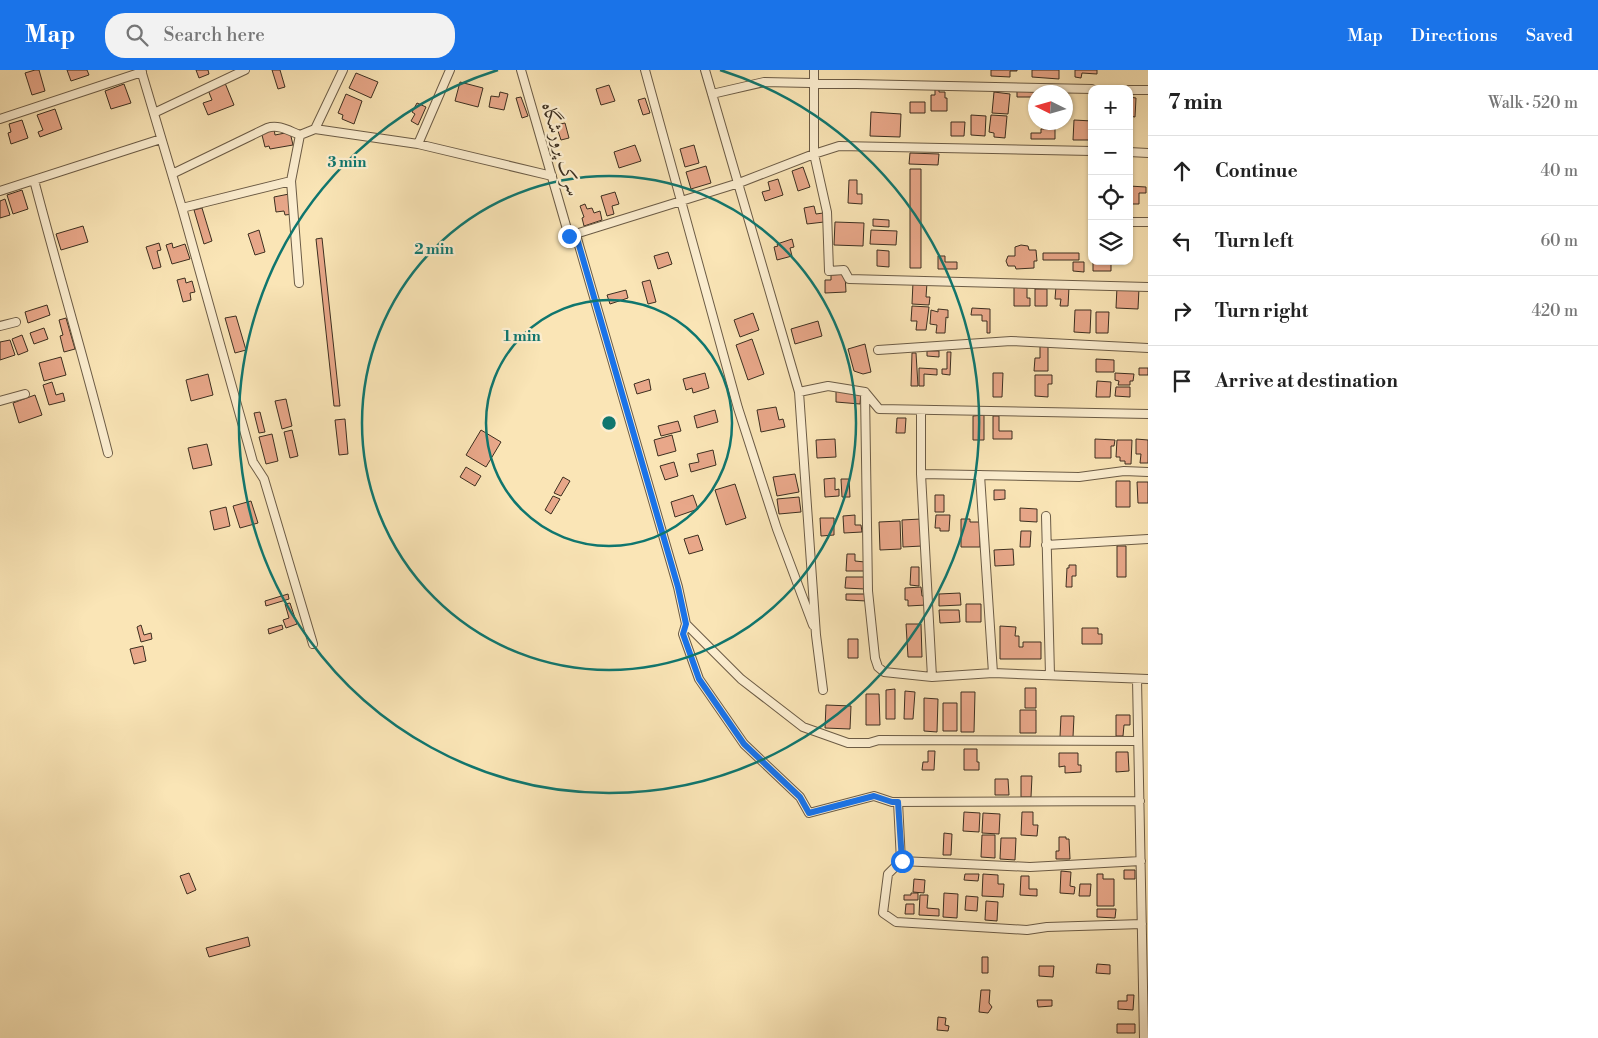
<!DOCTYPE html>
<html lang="en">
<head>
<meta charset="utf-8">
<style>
	:root { --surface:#fff; --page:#f2f2f2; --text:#222; --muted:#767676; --line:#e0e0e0; --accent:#1a73e8 }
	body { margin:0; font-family:"Libre Bodoni",Amiri,serif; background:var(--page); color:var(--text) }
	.controls { position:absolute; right:15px; top:15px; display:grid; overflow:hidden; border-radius:10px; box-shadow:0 1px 4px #0004 }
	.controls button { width:45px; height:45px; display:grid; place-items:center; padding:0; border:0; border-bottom:1px solid var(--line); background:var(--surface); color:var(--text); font:25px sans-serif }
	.compass { position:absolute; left:1028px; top:15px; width:45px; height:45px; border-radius:50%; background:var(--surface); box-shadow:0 1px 4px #0004; rotate:275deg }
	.stop { position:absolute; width:15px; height:15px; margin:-11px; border:4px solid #1a73e8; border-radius:50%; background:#fff }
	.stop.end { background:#1a73e8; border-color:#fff; box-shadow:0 1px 5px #0008 }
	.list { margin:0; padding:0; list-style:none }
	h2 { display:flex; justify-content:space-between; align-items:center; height:65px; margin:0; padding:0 20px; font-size:21px }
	h2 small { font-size:16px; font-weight:400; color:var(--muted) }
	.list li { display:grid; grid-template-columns:32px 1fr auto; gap:15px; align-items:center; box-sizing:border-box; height:70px; padding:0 20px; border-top:1px solid var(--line) }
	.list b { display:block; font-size:19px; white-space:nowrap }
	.list em { font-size:16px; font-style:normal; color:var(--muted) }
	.icon { flex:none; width:28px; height:28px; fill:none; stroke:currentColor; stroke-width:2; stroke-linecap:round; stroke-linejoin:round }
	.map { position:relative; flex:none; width:1148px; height:968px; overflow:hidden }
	header { display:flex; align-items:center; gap:30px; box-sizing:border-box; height:70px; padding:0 25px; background:var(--accent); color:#fff }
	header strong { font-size:24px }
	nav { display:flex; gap:28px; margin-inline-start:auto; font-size:18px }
	.search { width:350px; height:45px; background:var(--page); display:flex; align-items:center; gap:12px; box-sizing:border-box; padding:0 18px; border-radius:20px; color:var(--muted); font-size:19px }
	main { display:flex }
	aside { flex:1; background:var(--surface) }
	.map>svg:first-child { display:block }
	.building { fill:#e8a789; stroke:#3c2f20 }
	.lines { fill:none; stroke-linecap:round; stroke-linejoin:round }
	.minor-casing { stroke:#6c5c46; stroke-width:10 }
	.minor { stroke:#fceed0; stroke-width:8 }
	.route { stroke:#1a73e8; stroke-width:6 }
	.ring { fill:none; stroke:#0f766e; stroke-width:2.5 }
	.labels { text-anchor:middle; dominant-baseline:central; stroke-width:4.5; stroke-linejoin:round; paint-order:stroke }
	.street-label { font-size:19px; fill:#3c2f20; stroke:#fceed0 }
	.centre { fill:#0f766e; stroke:#fceed0; stroke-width:2.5 }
	.ring-label { font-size:15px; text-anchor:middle; font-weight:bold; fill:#0f766e; stroke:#fceed0; stroke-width:4.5; stroke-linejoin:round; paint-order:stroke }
</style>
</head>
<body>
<header>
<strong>Map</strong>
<div class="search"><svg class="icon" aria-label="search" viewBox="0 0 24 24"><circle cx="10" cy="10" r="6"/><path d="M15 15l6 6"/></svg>Search here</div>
<nav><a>Map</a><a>Directions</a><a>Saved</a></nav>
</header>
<main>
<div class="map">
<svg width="1148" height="968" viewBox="0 0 1148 968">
	<rect width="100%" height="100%" fill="#fae5b6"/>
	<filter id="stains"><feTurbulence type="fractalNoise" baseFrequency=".004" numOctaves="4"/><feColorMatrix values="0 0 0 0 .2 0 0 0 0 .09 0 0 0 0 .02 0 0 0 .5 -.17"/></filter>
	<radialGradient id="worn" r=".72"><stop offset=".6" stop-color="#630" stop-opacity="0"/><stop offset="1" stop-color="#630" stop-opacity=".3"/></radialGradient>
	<path class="building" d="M35,0H39L45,21L32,25L25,3Z
		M67,0H87L89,5L71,11Z
		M196,0H208L209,4L199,8Z
		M272,0H280L285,17L278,19Z
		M991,0H1017V1H1010V7L991,6Z
		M1032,0H1059V9L1032,7Z
		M1075,0H1097V4L1082,3L1081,8L1075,7Z
		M356,3L378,12L371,28L349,18Z
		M460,12L483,18L478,37L455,31Z
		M225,13L234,35L208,45L203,33L212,30L208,20Z
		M124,14L131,33L111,39L105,21Z
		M609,15L615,31L601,35L596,19Z
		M935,18H939V22H945V28H947V41H931V25H935Z
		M1017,21L1036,22L1035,45H1032V27H1017Z
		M500,22L508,24L504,40L489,37L491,26L499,27Z
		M994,22L1010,24L1008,44L992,43Z
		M346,24L362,31L354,54L342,49L343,45L338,43Z
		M521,27L528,46L522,48L516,28Z
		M1129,27L1136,28L1135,47L1129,46Z
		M645,28L650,43L643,45L638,30Z
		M910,32H925V43H910Z
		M417,33L426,37L418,55L411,51L415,44L412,42Z
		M55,39L62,59L40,67L38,62L43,60L37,45Z
		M871,42L901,44L900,67L870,66Z
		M971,45L986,46L985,66L971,65Z
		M991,45L1007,46L1005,68L994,67V63L989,62Z
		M22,50L28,68L11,74L8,63L11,62L9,54Z
		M1074,50L1092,51V70H1073Z
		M951,52H965L964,66H951Z
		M565,53L569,68L561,70L556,55Z
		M274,59L275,65L290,62L293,75L270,79L269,76L265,77L261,61Z
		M1041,59H1055V69H1031V63H1041Z
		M635,75L641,91L619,98L614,82Z
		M694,75L699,93L685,97L680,79Z
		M910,83L939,84L938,95L909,94Z
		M706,96L711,113L691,119L686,102Z
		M803,97L810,117L798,121L792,101Z
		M910,99H921V198H910Z
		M778,109L783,125L765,131L762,122L770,120L768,112Z
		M849,110H857V124H862V134L848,133Z
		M1129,116L1146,117V123H1139V134H1129Z
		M22,120L28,139L13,144L7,125Z
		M615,122L619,134L612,136L614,144L607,146L601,126Z
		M289,124L293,144L285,145L284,141L276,142L274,127Z
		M5,129L10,145L0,148V131Z
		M585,134L587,139L592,138L594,143L600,141L602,150L584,156L582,148L584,147L580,136Z
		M814,136L816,144L823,143L824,152L807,154L804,138Z
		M202,138L212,171L204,174L194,140Z
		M873,149L889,150V157L873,156Z
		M835,152L864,153L863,176L834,175Z
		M83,156L88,172L61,180L56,164Z
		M259,160L265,182L255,185L248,164Z
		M871,160L897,161L896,175L870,174Z
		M322,168L340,336H334L316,169Z
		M792,169L794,177L790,178L792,186L777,190L774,177L778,176L777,174Z
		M159,173L161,180L157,181L161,197L153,199L146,177Z
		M172,173L173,178L185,174L190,189L172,194L166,175Z
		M1021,175L1028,176L1029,180H1036L1037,191H1034V198L1016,199L1015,196H1008L1006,191L1008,186H1015V177Z
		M877,180L889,181V197L877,196Z
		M668,182L672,194L658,199L654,186Z
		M1043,183H1079V190H1043Z
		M938,186H945V192H957V199H938Z
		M1093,191H1111V201H1093Z
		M1073,192H1084V202L1073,201Z
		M845,204L846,222L825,223V210H831V205Z
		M185,208L186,213L192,211L195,222L190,223L191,230L183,232L177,210Z
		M650,210L656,232L648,234L642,212Z
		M913,212L927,213L926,227H930L929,235L912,234Z
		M1056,216L1069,217L1068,236H1060L1061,229H1055Z
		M1014,217L1027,218V228H1030V236H1014Z
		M1117,217L1139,218L1138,239L1116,238Z
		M1035,219H1047V236H1035Z
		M626,220L628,228L610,234L607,225Z
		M47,235L50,245L28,253L25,242Z
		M912,236L929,237L926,260H916L917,251H911Z
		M972,238L990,239V263H987V251H982V245H971Z
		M938,239L948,240V248L946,247L945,263H936L937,255L930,254L931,240L938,242Z
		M1075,240H1091L1090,263L1074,262Z
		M1096,242H1109L1108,263H1096Z
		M753,243L759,260L740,267L734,250Z
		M236,246L246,280L235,283L225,248Z
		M66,248L75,279L64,282L60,266L63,265L59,250Z
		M818,251L822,266L795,274L791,259Z
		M44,258L48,269L34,274L30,263Z
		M22,265L28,281L18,285L12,269Z
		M752,269L764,304L748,310L736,275Z
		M10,270L15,285L0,290V272Z
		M865,274L871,302L863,304L854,301L848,279Z
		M1040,276H1048V301H1034L1035,288H1040Z
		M927,281H939V287L927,286Z
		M947,282H951L950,305L942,304V299H947Z
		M912,283H916L918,316H911Z
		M61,287L66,305L44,311L39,293Z
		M1096,289L1114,290V302H1096Z
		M919,298L937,299V305L924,304V316H919Z
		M1139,298H1148V305H1139Z
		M705,303L709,318L693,323L692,318L686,320L683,309Z
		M993,303H1003L1002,327H993Z
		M1115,303L1134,304L1133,311H1130V315H1118L1119,311L1115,310Z
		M208,304L213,325L191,331L186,310Z
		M1035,305H1052V314H1048V327L1035,326Z
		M649,309L651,320L637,324L634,314Z
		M1097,311L1111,312L1110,327H1096Z
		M52,312L56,325L63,323L65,331L49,335L43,315Z
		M1116,317H1130V327L1115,326Z
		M836,320L861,322L860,334L836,332Z
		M35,325L42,345L19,353L13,333Z
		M286,329L292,356L282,359L275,331Z
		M776,337L779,350L783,349L785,357L761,362L757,340Z
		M715,340L718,352L697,358L694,346Z
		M260,342L265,362L259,363L254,343Z
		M984,345V370H973V346Z
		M993,346H999V361H1012V369H993Z
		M897,348H906L905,363H896Z
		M345,349L348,384L339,385L335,350Z
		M678,351L681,361L661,366L658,356Z
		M292,360L298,386L290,388L284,362Z
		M481,360L501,372L486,397L466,385Z
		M272,364L278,391L266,394L259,367Z
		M672,365L676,381L658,386L654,370Z
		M835,369L836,387L817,388L816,370Z
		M1095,369L1115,370L1114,376H1111V388H1095Z
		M1136,369L1148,370V393H1140L1141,384H1136Z
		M1117,370H1132L1131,394H1125V391H1120V387H1116Z
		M207,374L212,395L193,399L188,378Z
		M713,380L716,395L691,402L689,394L699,392L697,384Z
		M674,392L678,406L665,410L660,396Z
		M466,397L481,406L475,416L460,407Z
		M795,404L799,422L777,426L773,407Z
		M563,407L570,411L561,426L554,423Z
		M835,408V420L839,419V426L825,427L824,409Z
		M841,409H849L850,427H842Z
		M1116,411H1130V437H1116Z
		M1137,412H1148V433H1138Z
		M735,414L746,448L726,455L715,420Z
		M994,420H1005V429L994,430Z
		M693,425L698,439L675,447L671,432Z
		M935,425H944V442H935Z
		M553,426L560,429L551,444L545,440Z
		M799,427L801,442L779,444L777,429Z
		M251,431L258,453L240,458L233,436Z
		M226,437L230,456L214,460L210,441Z
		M1020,438L1037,439V452L1020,451Z
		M855,445V455H861L862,462L844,463L843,446Z
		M936,445H950L949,461H940V458H935Z
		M820,448H834V465L821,466Z
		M921,449L922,476L903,477L902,450Z
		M961,449H970V452H980V477H961Z
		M900,451L901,479L880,480L879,452Z
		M1021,461H1031L1030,477H1020Z
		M698,465L703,480L689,484L684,469Z
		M1117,476H1126V507H1117Z
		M1013,479L1014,495L995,496L994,480Z
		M847,484H855V491L865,492V501H846Z
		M1069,495H1076V506H1072V517H1066L1067,498H1069Z
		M911,497H919V516L910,515Z
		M846,507H866L865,519L845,518Z
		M921,517L922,526H925L926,535L908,536V530H905V518Z
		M960,523L961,535L939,536V524Z
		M288,524L289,529L266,536L265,531Z
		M846,524H867V531L846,530Z
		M290,533L297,554L286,558L283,550L289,548L285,534Z
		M966,534H981V552H966Z
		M939,540H959L960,552L940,553Z
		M906,554H921L922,587H908Z
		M141,555L144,565L151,563L152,569L141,572L137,557Z
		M282,555L283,559L269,564L268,559Z
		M1000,556L1016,557L1015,566H1019V577H1023V572H1041V589H1000Z
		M1082,558H1098V564H1102V574H1082Z
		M848,569H858V588H848Z
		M143,576L146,591L134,594L130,579Z
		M1025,618H1036V638H1025Z
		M895,619V649H886V620Z
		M905,621L915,622L913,649H904Z
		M961,622H975L974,662H961Z
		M866,624H879L880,655H866Z
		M924,628L938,629L937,662L924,661Z
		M943,633H957V661H943Z
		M826,635L851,636L850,659L825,658Z
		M1020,640H1036V663H1020Z
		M1116,645H1130V655H1124L1123,666H1116Z
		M1061,646H1074L1073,667H1060Z
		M964,679H977V692H979V700H964Z
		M928,681H935L934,700H922L923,692H928Z
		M1116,682H1128L1129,701L1116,702Z
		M1059,683H1078V695H1081V702L1065,703V696L1059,697Z
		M1021,706H1032L1031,727H1021Z
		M995,709H1008L1009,725H995Z
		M964,742L980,743L979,762L963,761Z
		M1022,742H1033V755H1038L1037,766L1021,765Z
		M983,743L1000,744L999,764L982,763Z
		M944,763L952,764L951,785H943Z
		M982,765H995V788L981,787Z
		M1059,767H1066V769H1069L1070,789H1056V781H1059Z
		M1001,768H1016L1015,790L1000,789Z
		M1124,800H1135V809H1124Z
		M1061,801L1071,802L1070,816L1075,817L1074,824L1060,823Z
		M189,803L196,820L187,824L180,806Z
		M965,804H979L978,811L964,810Z
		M983,804L998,805V814H1004L1003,827L982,826Z
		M1097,804H1103V809H1114V836H1097Z
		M1021,806H1029V819H1037V826L1020,825Z
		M914,809L925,810L924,823L913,822Z
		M1080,814H1091L1090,826H1079Z
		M911,823H918V830H904V825H911Z
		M944,823L958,824L957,848L943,847Z
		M920,825H928L927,838L939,839V846L919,845Z
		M966,826L978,827L977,841L965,840Z
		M986,831L998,832L997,851L985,850Z
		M906,834H914V844H905Z
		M1097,839H1116L1115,848L1097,847Z
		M248,867L250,876L209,887L206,878Z
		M982,887H988V903H982Z
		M1097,894L1110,895V904L1096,903Z
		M1039,896H1054L1053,907L1039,906Z
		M981,920H990L989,933L992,937L988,943L979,942Z
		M1127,925H1134L1133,940L1118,939V931H1127Z
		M1037,930H1052V936L1038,937Z
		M938,947L946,948L945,955L949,956L948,961L937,960Z
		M1117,954H1135V963H1117Z"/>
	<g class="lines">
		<g class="minor-casing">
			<path id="minor" d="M141,0L182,138L253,392L264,409L313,574
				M521,0L569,166L739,113L814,84L839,76L1092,81
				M645,0L738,338L777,459L813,555
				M705,0L799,322L816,565L823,620
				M814,0V84L827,142L829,201L844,200L849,209L1148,217
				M1129,20H1148
				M712,24L764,12L1092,19
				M154,43L245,0
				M0,49L142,2
				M315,59L418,74L552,106
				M418,74L450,0
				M1129,82L1148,83
				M172,104L267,58C279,54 289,61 300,65
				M34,110C58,202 85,292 108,383
				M291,111L299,213
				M0,121L161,69
				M182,138L291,111L300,65L315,59L343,0
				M1129,152H1148
				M576,165L678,517L686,554L741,609L803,657L848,673H869L879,670L1138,671
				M0,256L16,252
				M878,280L1011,271L1148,278
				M799,322L828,316L865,322L879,339L1148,344
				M865,322L868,521L875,588L878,597L884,602L932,607L993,603L1148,609
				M0,331L25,324
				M921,340V404L932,607
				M921,404L1079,407L1124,401L1148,402
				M980,405L993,603
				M1046,446L1050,605
				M1046,475L1148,469
				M686,554L683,564L699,609L744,674L800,727L809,743L874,726L892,732L1140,731
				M1137,609L1144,968
				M898,732L901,791L888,804L883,843L896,852L1027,860L1047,857L1142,854
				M901,791L1030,797L1141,791"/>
		</g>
		<use href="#minor" class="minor"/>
	</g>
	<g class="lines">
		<path class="route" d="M569,166L576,165L678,517L686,554L683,564L699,609L744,674L800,727L809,743L874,726L892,732H898L902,791"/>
	</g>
	<g class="ring">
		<circle cx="609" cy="353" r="123"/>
		<circle cx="609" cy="353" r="247"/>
		<path d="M720 0A370 370 0 1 1 498 0"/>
	</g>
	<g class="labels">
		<g class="street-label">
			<text transform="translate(561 79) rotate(74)">سرک پرورشگاه</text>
		</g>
	</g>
	<circle cx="609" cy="353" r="8" class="centre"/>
	<g class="ring-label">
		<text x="347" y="97">3 min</text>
		<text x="434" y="184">2 min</text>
		<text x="522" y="271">1 min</text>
	</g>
	<rect width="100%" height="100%" filter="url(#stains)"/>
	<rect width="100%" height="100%" fill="url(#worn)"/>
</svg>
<div class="controls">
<button>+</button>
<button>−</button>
<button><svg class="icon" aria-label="locate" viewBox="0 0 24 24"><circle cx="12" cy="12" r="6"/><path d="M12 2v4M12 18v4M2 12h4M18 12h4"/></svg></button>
<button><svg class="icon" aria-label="layers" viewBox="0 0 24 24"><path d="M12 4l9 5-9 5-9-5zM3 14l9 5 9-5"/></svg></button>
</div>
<svg class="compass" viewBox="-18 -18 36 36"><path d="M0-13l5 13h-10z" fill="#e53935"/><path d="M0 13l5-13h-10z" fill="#767676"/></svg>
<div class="stop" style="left:902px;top:791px"></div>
<div class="stop end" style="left:569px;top:166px"></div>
</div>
<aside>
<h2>7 min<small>Walk · 520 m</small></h2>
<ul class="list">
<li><svg class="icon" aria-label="ahead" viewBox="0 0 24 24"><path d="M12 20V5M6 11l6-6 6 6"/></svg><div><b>Continue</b></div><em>40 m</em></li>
<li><svg class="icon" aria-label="left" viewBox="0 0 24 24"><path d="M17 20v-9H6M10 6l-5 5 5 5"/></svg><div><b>Turn left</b></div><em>60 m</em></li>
<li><svg class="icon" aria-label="right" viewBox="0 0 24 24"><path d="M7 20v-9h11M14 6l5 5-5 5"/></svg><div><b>Turn right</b></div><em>420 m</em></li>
<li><svg class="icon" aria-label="arrive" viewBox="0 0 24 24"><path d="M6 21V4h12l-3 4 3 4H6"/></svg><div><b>Arrive at destination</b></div></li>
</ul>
</aside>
</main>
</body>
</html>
